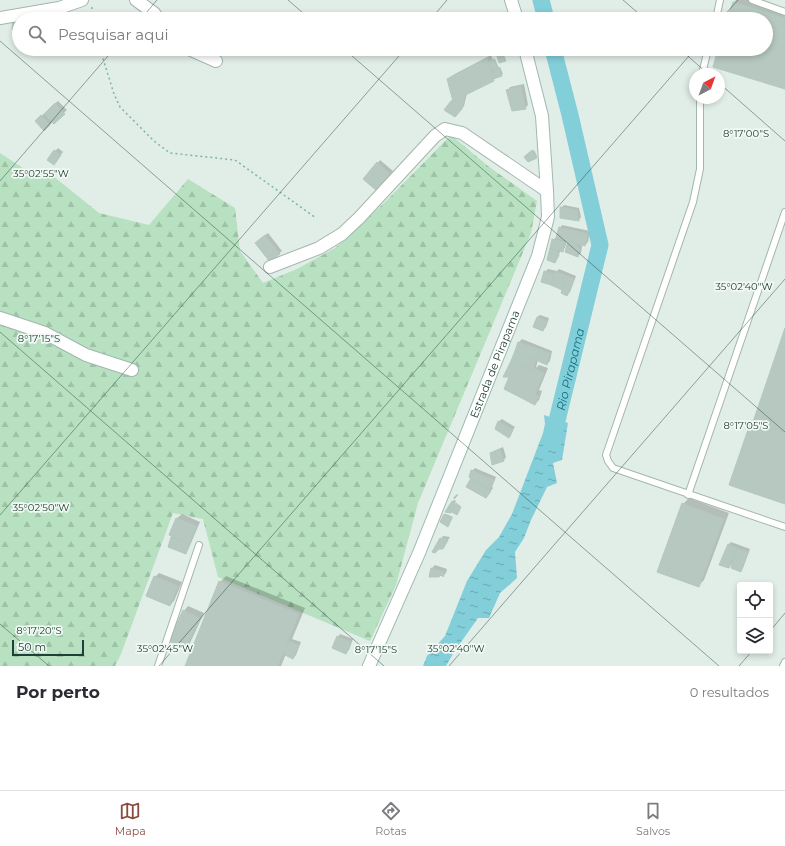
<!DOCTYPE html>
<html lang="pt">
<head>
<meta charset="utf-8">
<style>
	:root { --surface:#fff; --page:#f2f2f3; --text:#2b2b33; --muted:#7c7c81; --line:#e1e1e2; --accent:#8a4c3f }
	body { margin:0; font-family:Montserrat,sans-serif; background:var(--page); color:var(--text) }
	.controls { position:absolute; right:12px; bottom:12px; display:grid; overflow:hidden; border-radius:4px; box-shadow:0 2px 6px #0003 }
	.controls button { width:36px; height:36px; display:grid; place-items:center; padding:0; border:0; border-bottom:1px solid var(--line); background:var(--surface); color:var(--text); font:20px sans-serif }
	.compass { position:absolute; left:689px; top:68px; width:36px; height:36px; border-radius:50%; background:var(--surface); box-shadow:0 2px 6px #0003; rotate:41deg }
	.scale { position:absolute; left:12px; bottom:10px; width:72px; box-sizing:border-box; padding-left:4px; border:2px solid #1f4036; border-top:0; font-size:11px; line-height:14px; white-space:nowrap; color:#1f4036; -webkit-text-stroke:3px #f2f9f5; paint-order:stroke }
	.list { margin:0; padding:0; list-style:none }
	h2 { display:flex; justify-content:space-between; align-items:center; height:52px; margin:0; padding:0 16px; font-size:17px }
	h2 small { font-size:13px; font-weight:400; color:var(--muted) }
	.icon { flex:none; width:22px; height:22px; fill:none; stroke:currentColor; stroke-width:2; stroke-linecap:round; stroke-linejoin:round }
	.map { position:relative; flex:none; width:785px; height:666px; overflow:hidden }
	.search { position:absolute; background:var(--surface); box-shadow:0 2px 6px #0003; left:12px; right:12px; top:12px; height:44px; display:flex; align-items:center; gap:10px; box-sizing:border-box; padding:0 14px; border-radius:22px; color:var(--muted); font-size:15px }
	.sheet { height:124px; background:var(--surface) }
	nav { display:flex; justify-content:space-around; align-items:center; box-sizing:border-box; height:56px; border-top:1px solid var(--line); background:var(--surface); font-size:11px; color:var(--muted) }
	nav a { display:grid; justify-items:center; gap:2px }
	nav .on { color:var(--accent) }
	.map>svg:first-child { display:block }
	.forest { fill:url(#forest-firs) }
	.water { fill:url(#water-ripples) }
	.shadow { fill:#0003 }
	.lines { fill:none; stroke-linecap:round; stroke-linejoin:round }
	.river { stroke:#82ced9; stroke-width:17 }
	.building { fill:#b6c8c0; stroke:#b2c8be }
	.lane-casing { stroke:#a3b6ae; stroke-width:8 }
	.street-casing { stroke:#a3b6ae; stroke-width:14 }
	.secondary-casing { stroke:#9ebab0; stroke-width:14 }
	.path { stroke:#7db5a2; stroke-width:1.5; stroke-dasharray:2 3; stroke-linecap:butt }
	.lane { stroke:#fff; stroke-width:6 }
	.street { stroke:#fff; stroke-width:12 }
	.secondary { stroke:#fff; stroke-width:12 }
	.ticks { fill:none; stroke:#1f4036; stroke-width:1; stroke-opacity:0.45 }
	.labels { text-anchor:middle; dominant-baseline:central; stroke-width:3.5; stroke-linejoin:round; paint-order:stroke }
	.street-label { font-size:11px; fill:#1f4036; stroke:#f2f9f5 }
	.water-label { font-size:12px; font-style:italic; fill:#127383; stroke:#f2f9f5 }
	.ticks-label { font-size:10px; text-anchor:middle; fill:#1f4036; stroke:#f2f9f5; stroke-width:3.5; stroke-linejoin:round; paint-order:stroke }
</style>
</head>
<body>
<div class="map">
<svg width="785" height="666" viewBox="0 0 785 666">
	<defs>
		<pattern id="forest-firs" width="22" height="20" patternUnits="userSpaceOnUse"><rect width="22" height="20" fill="#b7e1c1"/><path d="M5 1l3.5 6h-7zM16 11l3.5 6h-7z" fill="#9dc2a6"/></pattern>
		<pattern id="water-ripples" width="26" height="14" patternUnits="userSpaceOnUse"><rect width="26" height="14" fill="#82ced9"/><path d="M2 4q2-2 4 0t4 0M15 11q2-2 4 0t4 0" fill="none" stroke="#6aa9b1"/></pattern>
	</defs>
	<rect width="100%" height="100%" fill="#e1ede7"/>
	<path class="forest" d="M451,135L488,166L537,201L531,233L418,503L396,585L370,641L218,577L203,519L173,513L121,654L115,666H0V153L26,170L53,176L99,213L149,225L188,179L235,208L240,251L263,283L297,269L335,248L386,201Z"/>
	<path class="water" d="M544,415L568,423L562,460L553,463L557,483L547,487L531,520L524,538L515,552L517,578L500,593L489,618H478L454,652L446,666H423L427,656L445,636L467,581L486,550L499,537L512,514L543,433L545,424Z"/>
	<path class="shadow" d="M736,0H751L785,11V88L719,49H766V19H728L734,2Z
		M491,55L493,60L495,59L498,66L495,69L500,67L503,74L497,76L493,80L467,93L464,106L458,113L452,101L454,99L448,79L453,75Z
		M524,84L528,105L525,108L508,90L510,87Z
		M58,101L67,110L44,130L36,121Z
		M58,148L63,152L56,161L48,159Z
		M534,150L537,156L536,157H525Z
		M380,160L393,171L379,187L378,163Z
		M564,205L579,208L581,217L579,220L561,208Z
		M562,225L590,231L588,242L585,245L580,244L582,246L581,253L578,256L569,240H567L565,248L561,250L555,262L553,240L557,237L560,228Z
		M268,233L282,251L270,260L259,240Z
		M548,269L557,271L559,269L576,276L570,292L567,295L564,290L551,284L545,272Z
		M540,315L549,318L546,327L543,330L537,317Z
		M522,339L552,351L550,361L547,364L538,359L536,368L539,365L548,368L539,390L542,391L539,400L535,404L511,377L512,361L519,342Z
		M502,419L515,427L509,436L496,429L499,421Z
		M503,447L506,457L504,460L493,464L491,453L494,451Z
		M475,468L496,477L492,487L493,488L486,497L467,486L472,478V471Z
		M457,494L458,495L454,500L456,501L451,511L453,501L455,499L453,498Z
		M689,498L729,513L704,580L698,586L683,504Z
		M182,514L200,522L188,550L185,552L169,546L173,536L170,535L177,518Z
		M446,514L453,517L448,525L445,515Z
		M443,536L450,537L443,548L441,539Z
		M731,542L750,549L743,568L740,571L733,563L729,567L728,545Z
		M435,565L447,569L446,573L443,576L441,574L430,576L432,568Z
		M159,573L182,582L174,601L170,605L155,577Z
		M226,576L305,608L292,639L301,642L296,655L293,658L286,654L281,666H186L220,582Z
		M188,606L204,613L190,643L186,647L184,611Z
		M340,634L353,639L349,650L346,653L338,637Z"/>
	<g class="lines">
		<g class="river">
			<path d="M541,0L546,19"/>
			<path id="s1" d="M552,441L600,245L570,115L553,49"/>
		</g>
	</g>
	<path class="building" d="M733,2L785,18V89L713,67L718,49H766V19H727Z
		M13,20L19,21V31L12,30Z
		M502,49H508L510,52L504,56L501,50Z
		M503,54L506,61L499,63L497,56Z
		M487,58L494,81L453,101L447,79Z
		M494,59L498,68L491,70L488,62Z
		M499,67L502,76L493,79L491,72Z
		M521,86L526,109L512,111L506,90Z
		M465,95L462,109L455,117L444,110L451,101Z
		M55,103L65,114L54,124L44,114Z
		M41,115L50,125L44,131L35,121Z
		M54,150L61,155L54,165L47,160Z
		M532,150L537,158L528,162L524,157Z
		M377,162L391,175L377,191L363,179Z
		M560,207L577,210L579,221L560,218Z
		M559,227L588,234L585,246L556,238Z
		M265,235L280,254L270,262L255,243Z
		M552,239L565,242L563,252L550,248Z
		M568,241L576,243L580,249L578,257L565,252Z
		M550,248L557,250L559,255L555,263L547,260Z
		M544,271L555,274L551,285L541,282Z
		M555,271L568,276L562,290L551,285Z
		M568,276L574,279L567,296L561,293Z
		M537,317L547,321L543,331L533,327Z
		M785,328V433L753,422Z
		M518,342L539,349L536,360L515,351Z
		M539,349L550,353L547,365L536,360Z
		M515,351L536,360L533,371L511,361Z
		M511,361L533,371L534,368L544,373L535,395L539,396L535,405L504,389L509,377H503Z
		M498,421L513,430L509,438L495,429Z
		M751,421L785,433V504L729,485Z
		M500,449L504,461L492,465L490,453Z
		M471,470L494,480L490,489L469,477Z
		M471,478L491,491L486,498L466,487Z
		M452,501L455,503L451,513L445,512Z
		M456,503L461,507L457,515L452,512Z
		M682,503L724,519L699,587L657,572Z
		M444,514L452,518L448,527L440,522Z
		M176,518L197,526L189,544L169,535Z
		M171,537L189,544L186,554L168,547Z
		M440,538L442,539L444,538L448,540L443,549H439L435,553L432,552Z
		M728,544L737,548L729,568L719,565Z
		M737,548L748,552L741,572L731,568Z
		M431,568L445,572L443,577L441,575L439,577H429Z
		M154,576L178,586L170,606L146,596Z
		M219,581L299,614L278,666H185Z
		M183,610L200,618L186,648L169,641Z
		M337,636L351,642L346,654L332,648Z
		M289,641L299,645L293,659L283,654Z"/>
	<g class="lines">
		<g class="lane-casing">
			<path id="lane" d="M752,0L785,12
				M716,19L720,0
				M702,74L708,49
				M700,98V169L693,202L606,455L608,461L613,468L785,527
				M688,495L785,212
				M158,666L199,545
				M783,666L785,662"/>
		</g>
		<g class="street-casing">
			<path id="street" d="M136,0L154,13L158,19
				M0,18L59,8L82,0
				M189,49L216,61
				M270,267L319,248L342,234L359,218L435,136L445,129L462,133L547,191
				M0,318L45,333L86,355L132,370"/>
		</g>
		<g class="secondary-casing">
			<g id="secondary">
				<path d="M511,0L517,19"/>
				<path id="s2" d="M369,666L419,553L538,256L548,217L547,191L542,116L525,49"/>
			</g>
		</g>
		<path class="path" d="M91,19L92,6
			M100,49L114,94L120,107L154,141L170,153L235,160L316,218"/>
		<use href="#lane" class="lane"/>
		<use href="#street" class="street"/>
		<use href="#secondary" class="secondary"/>
	</g>
	<path class="ticks" d="M288,0L310,19M623,0L645,19M141,19L157,0M431,19L447,0M721,19L738,0M0,41L719,666M344,49L785,432M680,49L708,74M719,83L785,141M0,181L114,49M0,332L384,666M0,515L405,49M0,624L49,666M770,631L785,613M159,666L695,49M449,666L785,279M739,666L752,651"/>
	<g class="labels">
		<g class="street-label">
			<text stroke="none"><textPath href="#s2" startOffset="327">Estrada de Pirapama</textPath></text>
		</g>
		<g class="water-label">
			<text stroke="none"><textPath href="#s1" startOffset="74">Rio Pirapama</textPath></text>
		</g>
	</g>
	<g class="ticks-label">
		<text x="746" y="137">8°17'00"S</text>
		<text x="41" y="177">35°02'55"W</text>
		<text x="744" y="290">35°02'40"W</text>
		<text x="39" y="342">8°17'15"S</text>
		<text x="746" y="429">8°17'05"S</text>
		<text x="41" y="511">35°02'50"W</text>
		<text x="39" y="634">8°17'20"S</text>
		<text x="165" y="652">35°02'45"W</text>
		<text x="456" y="652">35°02'40"W</text>
		<text x="376" y="653">8°17'15"S</text>
	</g>
</svg>
<div class="controls">
<button><svg class="icon" aria-label="locate" viewBox="0 0 24 24"><circle cx="12" cy="12" r="6"/><path d="M12 2v4M12 18v4M2 12h4M18 12h4"/></svg></button>
<button><svg class="icon" aria-label="layers" viewBox="0 0 24 24"><path d="M12 4l9 5-9 5-9-5zM3 14l9 5 9-5"/></svg></button>
</div>
<svg class="compass" viewBox="-18 -18 36 36"><path d="M0-13l5 13h-10z" fill="#e53935"/><path d="M0 13l5-13h-10z" fill="#7c7c81"/></svg>
<div class="scale">50 m</div>
<div class="search"><svg class="icon" aria-label="search" viewBox="0 0 24 24"><circle cx="10" cy="10" r="6"/><path d="M15 15l6 6"/></svg>Pesquisar aqui</div>
</div>
<section class="sheet">
<h2>Por perto<small>0 resultados</small></h2>
<ul class="list">
</ul>
</section>
<nav>
<a class="on"><svg class="icon" aria-label="map" viewBox="0 0 24 24"><path d="M3 6l6-2 6 2 6-2v14l-6 2-6-2-6 2zM9 4v14M15 6v14"/></svg>Mapa</a>
<a><svg class="icon" aria-label="directions" viewBox="0 0 24 24"><path d="M12 3l9 9-9 9-9-9zM9 14v-3h6M13 9l2 2-2 2"/></svg>Rotas</a>
<a><svg class="icon" aria-label="saved" viewBox="0 0 24 24"><path d="M7 4h10v16l-5-4-5 4z"/></svg>Salvos</a>
</nav>
</body>
</html>
